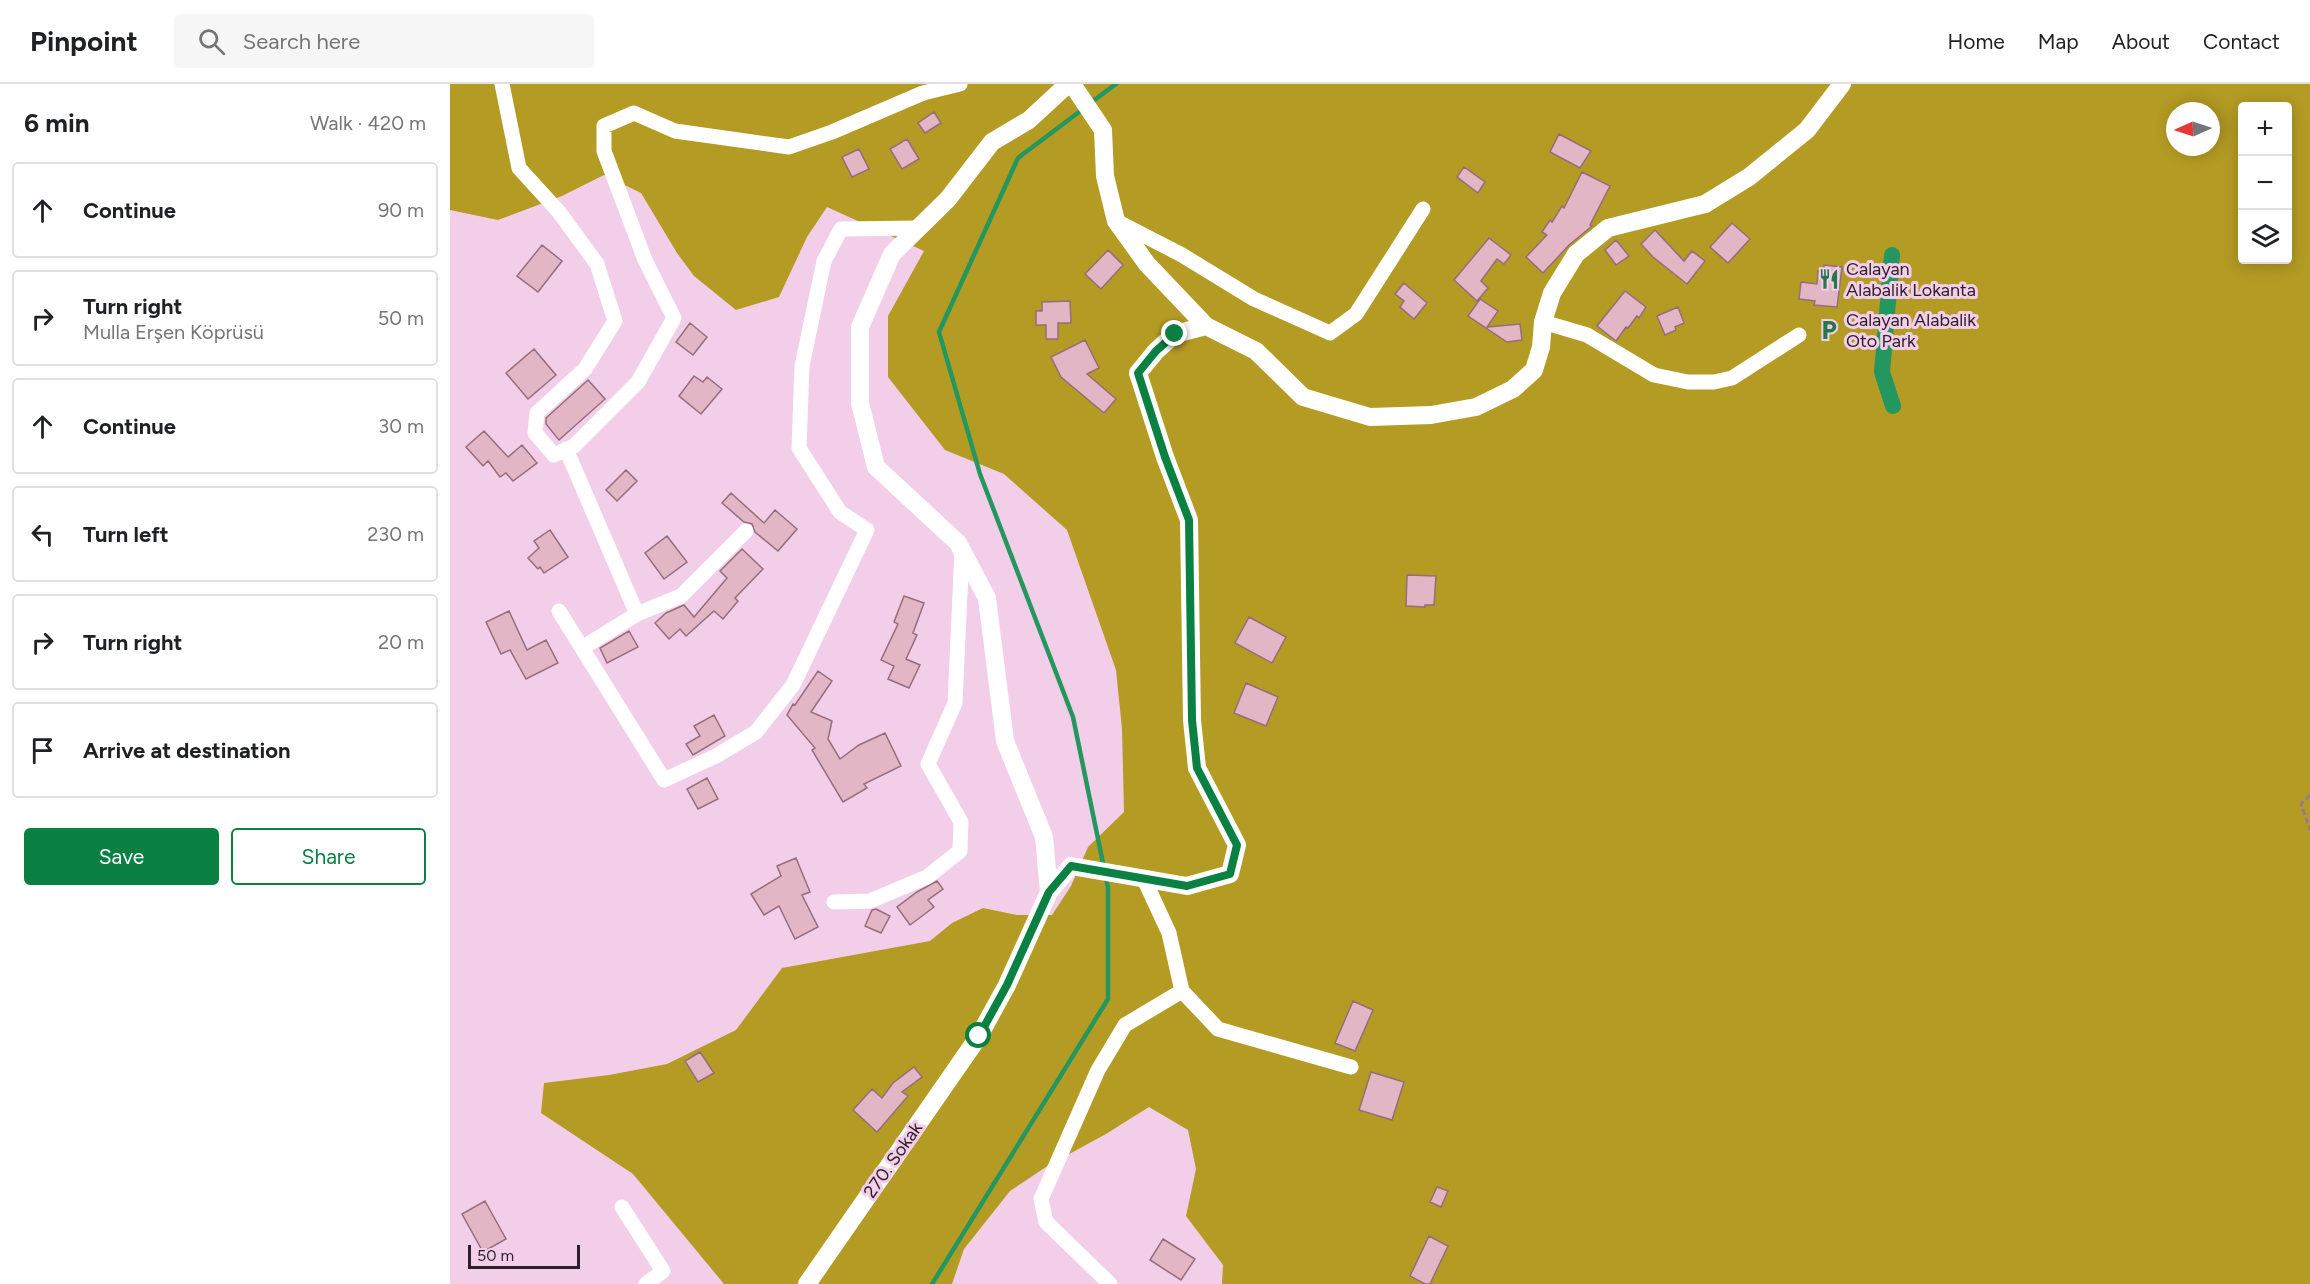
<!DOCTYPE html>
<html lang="en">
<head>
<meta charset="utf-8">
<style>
	:root { --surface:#fff; --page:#f6f6f6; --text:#202124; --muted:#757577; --line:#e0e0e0; --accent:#0b8043 }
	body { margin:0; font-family:Figtree,sans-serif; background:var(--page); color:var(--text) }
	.controls { position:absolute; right:18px; top:18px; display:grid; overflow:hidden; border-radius:6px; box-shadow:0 3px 15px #0003 }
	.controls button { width:54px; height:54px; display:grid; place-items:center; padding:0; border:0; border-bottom:2px solid var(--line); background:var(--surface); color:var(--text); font:30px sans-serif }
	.compass { position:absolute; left:1716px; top:18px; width:54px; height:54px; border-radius:50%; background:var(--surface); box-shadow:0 3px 15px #0003; rotate:267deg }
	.scale { position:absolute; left:18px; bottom:15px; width:112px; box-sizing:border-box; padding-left:6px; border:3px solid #2d1f29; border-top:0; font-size:16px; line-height:21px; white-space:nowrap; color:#2d1f29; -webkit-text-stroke:4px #f3cee8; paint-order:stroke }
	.stop { position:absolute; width:18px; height:18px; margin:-14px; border:4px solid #0b8043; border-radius:50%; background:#fff }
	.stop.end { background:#0b8043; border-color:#fff; box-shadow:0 2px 6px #0008 }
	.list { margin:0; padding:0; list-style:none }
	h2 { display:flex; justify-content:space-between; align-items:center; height:78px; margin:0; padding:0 24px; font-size:26px }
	h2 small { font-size:20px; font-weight:400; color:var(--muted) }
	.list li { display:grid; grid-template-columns:39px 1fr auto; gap:18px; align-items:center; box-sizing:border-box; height:96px; margin:0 12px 12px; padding:0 12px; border:2px solid var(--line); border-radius:6px }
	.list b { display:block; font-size:22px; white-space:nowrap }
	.list p { margin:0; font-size:20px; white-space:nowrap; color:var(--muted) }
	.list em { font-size:20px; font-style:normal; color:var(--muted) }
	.actions { display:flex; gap:12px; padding:18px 24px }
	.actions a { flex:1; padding:14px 0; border:2px solid var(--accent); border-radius:6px; text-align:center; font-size:21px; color:var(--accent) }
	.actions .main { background:var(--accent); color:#fff }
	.icon { flex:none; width:33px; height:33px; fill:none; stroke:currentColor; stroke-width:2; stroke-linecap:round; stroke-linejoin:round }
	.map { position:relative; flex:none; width:1860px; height:1200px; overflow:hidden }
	header { display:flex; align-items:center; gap:36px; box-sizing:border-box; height:84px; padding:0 30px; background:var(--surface); border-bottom:2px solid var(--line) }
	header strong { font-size:28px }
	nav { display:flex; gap:33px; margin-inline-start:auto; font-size:21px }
	.search { width:420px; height:54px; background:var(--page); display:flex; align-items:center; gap:15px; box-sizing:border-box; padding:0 21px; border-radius:6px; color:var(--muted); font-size:22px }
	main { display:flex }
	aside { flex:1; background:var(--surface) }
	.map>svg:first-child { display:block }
	.forest { fill:#b49b24; fill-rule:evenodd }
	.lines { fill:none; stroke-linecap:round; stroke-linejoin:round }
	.stream { stroke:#23975f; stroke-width:4.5 }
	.canal { stroke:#23975f; stroke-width:16 }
	.building { fill:#e2b6c4; stroke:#956d7b; stroke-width:1.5 }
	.path { stroke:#957b8e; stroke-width:3; stroke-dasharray:6 3; stroke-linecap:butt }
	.minor { stroke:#fff; stroke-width:15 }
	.tertiary { stroke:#fff; stroke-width:18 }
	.route { stroke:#0b8043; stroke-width:8 }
	.labels { text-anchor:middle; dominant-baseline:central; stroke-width:6; stroke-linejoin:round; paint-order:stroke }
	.poi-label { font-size:18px; fill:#2d1f29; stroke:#f3cee8; text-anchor:start }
	.street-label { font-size:18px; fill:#2d1f29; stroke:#f3cee8 }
</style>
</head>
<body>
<header>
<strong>Pinpoint</strong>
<div class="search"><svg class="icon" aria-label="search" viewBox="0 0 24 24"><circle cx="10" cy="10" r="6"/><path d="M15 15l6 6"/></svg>Search here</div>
<nav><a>Home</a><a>Map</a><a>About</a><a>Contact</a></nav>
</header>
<main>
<aside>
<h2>6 min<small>Walk · 420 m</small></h2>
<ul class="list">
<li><svg class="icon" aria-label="ahead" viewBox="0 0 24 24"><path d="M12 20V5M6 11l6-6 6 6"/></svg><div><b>Continue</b></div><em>90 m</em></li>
<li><svg class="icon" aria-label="right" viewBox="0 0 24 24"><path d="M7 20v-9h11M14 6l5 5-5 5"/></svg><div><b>Turn right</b><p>Mulla Erşen Köprüsü</p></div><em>50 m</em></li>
<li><svg class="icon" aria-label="ahead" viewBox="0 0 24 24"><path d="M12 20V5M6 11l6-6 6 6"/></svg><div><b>Continue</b></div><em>30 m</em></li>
<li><svg class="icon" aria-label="left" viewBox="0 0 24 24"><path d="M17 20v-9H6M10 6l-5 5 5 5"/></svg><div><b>Turn left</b></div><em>230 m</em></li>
<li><svg class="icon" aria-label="right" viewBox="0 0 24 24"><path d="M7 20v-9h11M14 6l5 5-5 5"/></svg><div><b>Turn right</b></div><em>20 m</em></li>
<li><svg class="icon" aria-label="arrive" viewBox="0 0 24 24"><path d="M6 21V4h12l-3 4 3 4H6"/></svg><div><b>Arrive at destination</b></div></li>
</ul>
<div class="actions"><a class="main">Save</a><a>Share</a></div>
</aside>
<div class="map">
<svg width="1860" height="1200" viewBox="0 0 1860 1200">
	<rect width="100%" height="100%" fill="#f3cee8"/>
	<path class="forest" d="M0,0H1860V1200H772L773,1181L736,1132L746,1085L738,1046L699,1023L656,1050L599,1081L560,1107L514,1165L502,1200H274L183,1090L91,1029L94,999L159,991L217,980L286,946L332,884L480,857L502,839L533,824L567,831H602L621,802L638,763L674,728L672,645L666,586L617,446L554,390L495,366L438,293V232L474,167L377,123L357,153L329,213L286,226L244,192L227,169L191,109L154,91L112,112L48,136L0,126ZM1792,22H1838V176H1792ZM1725,27H1761V63H1725Z"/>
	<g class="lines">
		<path class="stream" d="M639,20L666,0
			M633,25L568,74L489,248L530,390L623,633L654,784
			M482,1200L658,915V803L655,792"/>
		<path class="canal" d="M1442,171L1432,288L1443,322"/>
	</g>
	<path class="building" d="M484,28L491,39L475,49L468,39Z
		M1109,50L1141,67L1130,84L1100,68Z
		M457,55L469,75L452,85L440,65Z
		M409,65L419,85L402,93L392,73Z
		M1014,83L1035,98L1028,109L1007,93Z
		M1132,88L1160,102L1140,141L1142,142L1119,161L1093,189L1076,173L1097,151L1092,148L1100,136L1102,138L1112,122L1114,124Z
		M1282,139L1300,155L1278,179L1260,163Z
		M1205,146L1234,177L1242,167L1255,177L1237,200L1203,173L1191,160Z
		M1039,154L1061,171L1054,180L1047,175L1031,197L1038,204L1027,217L1004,196Z
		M1166,156L1179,172L1166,181L1155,166Z
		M92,161L112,177L88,208L67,192Z
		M658,166L673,181L651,205L635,190Z
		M1374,181L1392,183L1387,223L1364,221L1365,217L1349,215L1351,198L1367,200L1368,187H1374Z
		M954,199L977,219L964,235L950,223L954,217L945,210Z
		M1175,207L1196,223L1189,234L1187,232L1178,244L1176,243L1166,257L1147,242Z
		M1030,215L1048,227L1037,243L1070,240L1072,256L1057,258L1018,232Z
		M620,217L621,239H608V255H596V241H586V227H592V218Z
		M1228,223L1234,239L1225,243L1226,246L1215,251L1207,232Z
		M240,239L257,253L243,271L226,258Z
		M635,256L649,284L637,290L666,315L654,329L611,293L601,273Z
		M84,265L106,291L78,315L56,289Z
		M244,292L253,298L257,293L272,305L251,330L229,312Z
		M138,296L155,315L109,356L96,340V334Z
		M34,347L58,373L72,361L87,379L63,397L56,389L50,393L38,377L33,382L16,363Z
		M176,386L187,397L167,417L156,406Z
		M281,409L314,439L325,426L347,445L328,467L305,448L302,440L294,438L272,419Z
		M100,446L118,473L94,489L90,483L88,485L78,474L89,464L84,457Z
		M217,452L237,478L214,495L195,469Z
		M292,465L313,485L285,514L288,517L273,535L264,527L236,552L230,545L219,555L205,539L216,529L234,521L244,533L277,494L270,487Z
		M957,491L986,492L984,521H975V523L956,522Z
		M454,512L474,519L463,549L467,551L456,575L470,581L459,604L438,595L444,582L431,576L448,540L444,538Z
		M59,527L77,566L96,556L108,579L76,595L60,566L51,570L36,538Z
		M799,533L836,553L822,579L785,559Z
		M179,547L188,563L157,579L150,564Z
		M368,587L382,597L361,628L382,637L378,655L390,675L409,661L435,649L451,682L414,700L417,704L393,718L362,666L365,664L337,631L343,620L345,621Z
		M796,599L828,613L816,642L784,629Z
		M264,631L275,652L243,671L236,660L250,652L244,642Z
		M257,694L268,715L248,725L237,705Z
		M346,774L360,808L352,811L368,843L345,855L329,822L314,831L301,810L331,792L327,782Z
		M487,797L493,805L478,816L484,823L460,841L447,823L467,808Z
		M426,825L440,832L431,849L415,842L422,826Z
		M903,917L923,926L905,967L885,959Z
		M250,968L264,989L248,998L235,977Z
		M464,983L472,993L452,1008L458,1012L427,1048L403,1026L422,1005L432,1014L443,999Z
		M921,988L954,998L942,1036L909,1026Z
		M987,1103L998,1107L991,1123L980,1118Z
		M35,1117L56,1155L33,1168L12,1130Z
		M979,1152L998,1162L980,1200H975L960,1192Z
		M713,1155L745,1175L731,1196L700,1176Z"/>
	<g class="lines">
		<path class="path" d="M1860,711L1851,720L1860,746"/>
		<path class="minor" d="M52,0L69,84L109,128L147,180L165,237L135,285L87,329L85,349L104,371L124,362L188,298L224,234L195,176L154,67V42L184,29L225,47L339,63L382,48L473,9L510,0
			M666,137L732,171L804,215L880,249L906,230L973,125
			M1093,238L1137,251L1204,291L1238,298H1264L1282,294L1349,251
			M116,365L187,530
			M109,527L214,696L266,672L306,648L343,601L417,446L390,428L349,364L352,282L374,177L391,145L468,144
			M132,564L187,530L231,512L296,447
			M694,795L719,849L732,907L768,945L901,983
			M384,818L420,817L477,793L510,767L511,738L478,680L505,619L512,466
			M172,1123L213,1187L196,1200
			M660,1200L596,1138L591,1115L648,986L675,941L732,907"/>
		<path class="tertiary" d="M622,0L653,46L655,92L666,137L697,180L756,242L806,267L853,313L920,333L981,331L1026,323L1063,305L1084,286L1091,263L1093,238L1102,209L1126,170L1158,144L1255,120L1299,93L1357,46L1392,0
			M599,808L621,782L737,802L780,790L787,761L747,684L742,636L739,436L715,373L688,289L706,267L725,250L756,242
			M357,1200L529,952L557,901L599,808L594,753L555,657L537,514L508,459L426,383L410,319V243L442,170L498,115L542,58L579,36L618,0"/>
	</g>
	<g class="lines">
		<path class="route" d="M529,952L557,901L599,808L621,782L737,802L780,790L787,761L747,684L742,636L739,436L715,373L688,289L706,267L725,250"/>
	</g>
	<defs>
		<g id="restaurant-bare" transform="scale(1.62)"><path d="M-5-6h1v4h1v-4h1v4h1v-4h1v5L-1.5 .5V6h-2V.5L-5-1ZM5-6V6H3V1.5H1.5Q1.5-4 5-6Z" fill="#23794d" stroke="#f3cee8" stroke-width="2.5" paint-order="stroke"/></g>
		<g id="parking-bare" transform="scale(1.62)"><path d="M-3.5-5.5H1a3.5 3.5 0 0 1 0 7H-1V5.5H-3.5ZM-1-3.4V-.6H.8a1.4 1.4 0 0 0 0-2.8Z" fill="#23794d" stroke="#f3cee8" stroke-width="2.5" paint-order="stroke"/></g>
	</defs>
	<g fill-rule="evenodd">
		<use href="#restaurant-bare" x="1379" y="195"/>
		<use href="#parking-bare" x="1379" y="246"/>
	</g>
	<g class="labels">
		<g class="poi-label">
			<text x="1396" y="185">Calayan<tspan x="1396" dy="21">Alabalik Lokanta</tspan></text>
			<text x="1396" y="236">Calayan Alabalik<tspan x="1396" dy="21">Oto Park</tspan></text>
		</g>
		<g class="street-label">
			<text transform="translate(443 1076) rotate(-55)">270. Sokak</text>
		</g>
	</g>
</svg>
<div class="controls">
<button>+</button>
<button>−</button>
<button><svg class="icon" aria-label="layers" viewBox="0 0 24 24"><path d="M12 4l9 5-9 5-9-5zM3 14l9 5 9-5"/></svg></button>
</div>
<svg class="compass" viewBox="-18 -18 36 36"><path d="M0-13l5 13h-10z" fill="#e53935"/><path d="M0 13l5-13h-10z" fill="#757577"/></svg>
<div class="scale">50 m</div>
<div class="stop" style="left:529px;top:952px"></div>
<div class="stop end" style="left:725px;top:250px"></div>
</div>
</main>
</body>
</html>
